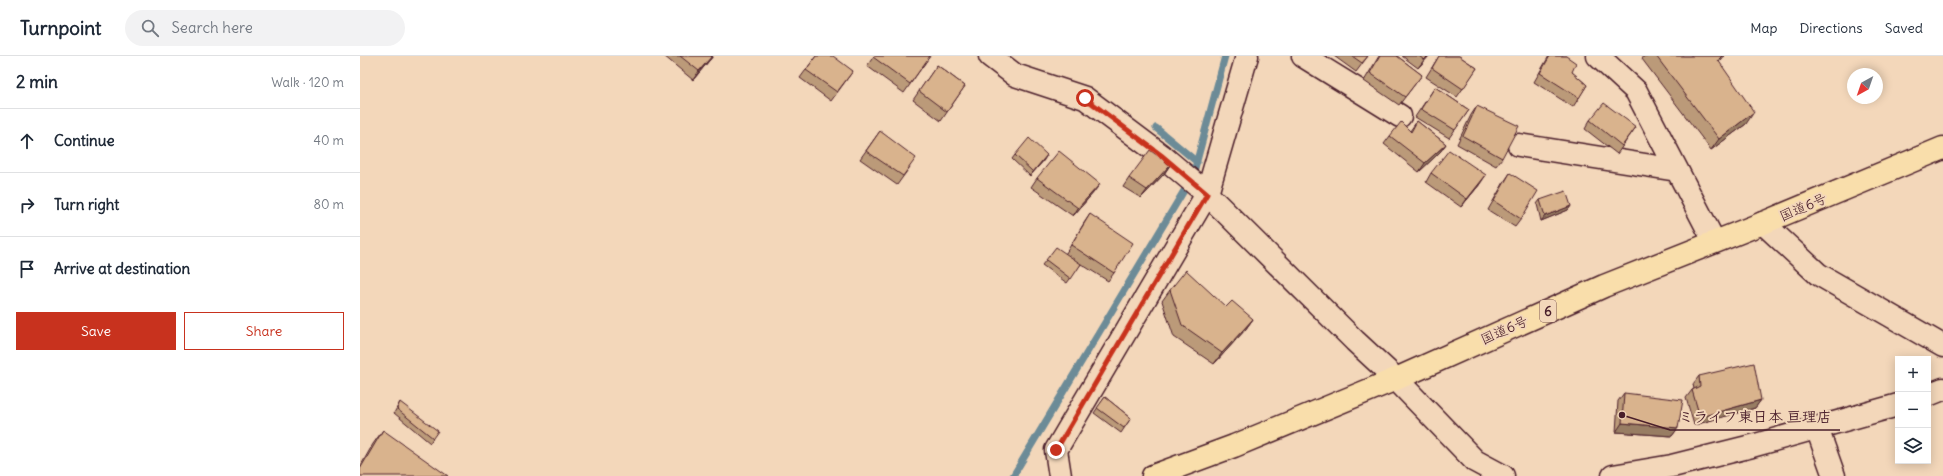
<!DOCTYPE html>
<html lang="en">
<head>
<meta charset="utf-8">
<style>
	:root { --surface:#fff; --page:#f2f2f3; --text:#1f2937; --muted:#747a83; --line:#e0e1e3; --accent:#c8321e }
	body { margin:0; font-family:Delius,"Klee One",sans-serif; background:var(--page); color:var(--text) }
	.controls { position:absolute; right:12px; bottom:12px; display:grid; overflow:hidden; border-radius:0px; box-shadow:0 2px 10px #0003 }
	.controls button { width:36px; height:36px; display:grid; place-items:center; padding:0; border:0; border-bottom:1px solid var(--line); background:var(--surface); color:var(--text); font:20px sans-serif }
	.compass { position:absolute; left:1487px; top:12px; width:36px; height:36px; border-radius:50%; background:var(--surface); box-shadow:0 2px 10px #0003; rotate:220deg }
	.stop { position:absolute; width:12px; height:12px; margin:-9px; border:3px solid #c8321e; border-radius:50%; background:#fff }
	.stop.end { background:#c8321e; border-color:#fff; box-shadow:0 1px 4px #0008 }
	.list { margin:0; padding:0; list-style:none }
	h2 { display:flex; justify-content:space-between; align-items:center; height:52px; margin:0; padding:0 16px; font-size:17px }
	h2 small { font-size:13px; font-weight:400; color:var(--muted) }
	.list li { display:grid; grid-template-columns:26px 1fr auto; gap:12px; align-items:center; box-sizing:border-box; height:64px; padding:0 16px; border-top:1px solid var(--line) }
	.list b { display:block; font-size:15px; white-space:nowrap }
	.list em { font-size:13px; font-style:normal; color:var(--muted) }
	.actions { display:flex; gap:8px; padding:12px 16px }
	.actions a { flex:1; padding:9px 0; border:1px solid var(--accent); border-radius:0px; text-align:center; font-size:14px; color:var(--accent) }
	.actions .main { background:var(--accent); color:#fff }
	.icon { flex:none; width:22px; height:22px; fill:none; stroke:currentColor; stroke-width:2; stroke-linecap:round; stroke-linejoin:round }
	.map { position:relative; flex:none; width:1583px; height:420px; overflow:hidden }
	header { display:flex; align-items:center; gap:24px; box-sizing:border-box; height:56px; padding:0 20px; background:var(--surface); border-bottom:1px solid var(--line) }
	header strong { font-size:19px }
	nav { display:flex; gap:22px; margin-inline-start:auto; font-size:14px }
	.search { width:280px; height:36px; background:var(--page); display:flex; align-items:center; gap:10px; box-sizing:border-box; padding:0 14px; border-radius:22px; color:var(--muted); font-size:15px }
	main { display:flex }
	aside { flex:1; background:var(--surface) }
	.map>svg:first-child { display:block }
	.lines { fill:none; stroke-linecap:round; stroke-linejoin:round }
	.stream { stroke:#6c8b97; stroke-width:7 }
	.street-casing { stroke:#4a1f2b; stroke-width:25 }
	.secondary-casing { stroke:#4a1f2b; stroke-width:25 }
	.highway-casing { stroke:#4a1f2b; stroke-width:25 }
	.street { stroke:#f3d7ba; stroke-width:22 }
	.secondary { stroke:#f3d7ba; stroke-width:22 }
	.highway { stroke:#f9deab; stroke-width:22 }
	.wall { fill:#bb9a79; stroke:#4a1f2b }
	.shaded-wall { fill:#987d63; stroke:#4a1f2b }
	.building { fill:#d9b38d; stroke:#4a1f2b }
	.route { stroke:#c8321e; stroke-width:5 }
	.labels { text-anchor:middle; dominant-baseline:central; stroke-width:4; stroke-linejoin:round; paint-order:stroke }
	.shield { fill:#f3d7ba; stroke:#7d5656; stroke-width:1 }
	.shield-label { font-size:13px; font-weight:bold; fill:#4a1f2b }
	.street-label { font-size:14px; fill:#4a1f2b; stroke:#f3d7ba }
	.leader { fill:none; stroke:#4a1f2b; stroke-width:1.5 }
	.callout-dot { fill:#4a1f2b; stroke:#f3d7ba; stroke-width:1.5 }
	.callout-label { font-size:15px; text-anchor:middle; font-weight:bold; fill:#4a1f2b; stroke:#f3d7ba; stroke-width:4; stroke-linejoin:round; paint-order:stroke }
</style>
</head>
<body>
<header>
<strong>Turnpoint</strong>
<div class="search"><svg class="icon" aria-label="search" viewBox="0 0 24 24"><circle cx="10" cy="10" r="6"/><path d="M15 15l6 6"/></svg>Search here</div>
<nav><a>Map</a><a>Directions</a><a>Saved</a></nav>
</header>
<main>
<aside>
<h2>2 min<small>Walk · 120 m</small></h2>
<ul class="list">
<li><svg class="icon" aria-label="ahead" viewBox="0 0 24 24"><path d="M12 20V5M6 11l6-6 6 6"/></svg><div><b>Continue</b></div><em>40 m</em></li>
<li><svg class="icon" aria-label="right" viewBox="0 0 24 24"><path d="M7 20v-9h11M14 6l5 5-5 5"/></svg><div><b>Turn right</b></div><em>80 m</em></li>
<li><svg class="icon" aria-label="arrive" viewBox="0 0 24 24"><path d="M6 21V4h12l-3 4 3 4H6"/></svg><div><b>Arrive at destination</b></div></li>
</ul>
<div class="actions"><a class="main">Save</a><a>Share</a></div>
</aside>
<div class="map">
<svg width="1583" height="420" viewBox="0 0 1583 420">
	<rect width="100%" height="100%" fill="#f3d7ba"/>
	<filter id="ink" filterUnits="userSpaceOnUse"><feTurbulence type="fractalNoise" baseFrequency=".025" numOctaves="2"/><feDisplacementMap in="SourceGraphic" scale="8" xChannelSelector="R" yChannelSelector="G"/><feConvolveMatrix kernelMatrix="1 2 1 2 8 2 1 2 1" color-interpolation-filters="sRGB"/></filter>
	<g filter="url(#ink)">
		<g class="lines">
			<path class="stream" d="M796,72L837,106
				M835,112L865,0
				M653,420L825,133"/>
			<g class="street-casing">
				<path id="street" d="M630,0L655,19L725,42L801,99L847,138L995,285L1036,323
					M943,0L1040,60
					M1238,0L1276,35L1354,185
					M1159,89L1317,114
					M1403,167L1458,218L1583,290
					M1457,372L1474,420
					M700,420L696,394L847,138L887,0"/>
			</g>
			<g class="secondary-casing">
				<path id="secondary" d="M1036,323L1115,405L1143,420
					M1568,339L1583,333
					M1253,420L1312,410L1392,390L1538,349"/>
			</g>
			<g class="highway-casing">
				<path id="highway" d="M793,420L874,390L1036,323L1244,230L1403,167L1583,92"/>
			</g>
			<use href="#street" class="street"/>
			<use href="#secondary" class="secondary"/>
			<use href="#highway" class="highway"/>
		</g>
		<path class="wall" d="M304,0H353L333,24Z
			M456,0L493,15L471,45L440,22Z
			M514,0H570L544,37L507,10Z
			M974,0H1008L996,16Z
			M1019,0H1037L1062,19L1039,49L1004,25Z
			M1042,0H1069L1058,12Z
			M1079,0H1099L1117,12L1097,41L1066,21Z
			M1189,0H1206L1212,16L1227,29L1213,51L1174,26Z
			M1284,0H1364L1359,6L1386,68L1351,94L1282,3Z
			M577,9L605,30L581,65L553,44Z
			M1075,31L1109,54L1089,82L1055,61Z
			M1117,50L1142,102L1136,110L1097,88L1111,59Z
			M1230,64L1276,71L1257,98L1225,73Z
			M1057,65L1086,88L1080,96L1059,116L1024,88L1030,80L1050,75Z
			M520,75L550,111L537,129L500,103Z
			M655,99L684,104L670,120L652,103Z
			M810,109L804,118L781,142L763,131L769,122Z
			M1071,117L1120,128L1101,151L1066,126Z
			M1150,117L1161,163L1155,171L1128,154L1144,126Z
			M677,122L734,136L713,160L671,131Z
			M1180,144L1211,150L1208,154L1181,165L1177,148Z
			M730,158L754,217L748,225L721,208L707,227L682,209L686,204L706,197L724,167Z
			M810,234L866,251L893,263L885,274L854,308L814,281L802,245Z
			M1339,320L1401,344L1395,352L1334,369L1326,342L1332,334L1334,333L1333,328Z
			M1264,337L1318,372L1312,380L1256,376L1258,345Z
			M745,341L771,362L761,377L734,357Z
			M40,346L73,382L70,387L34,357Z
			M23,374L0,420V411L13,388Z"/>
		<path class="shaded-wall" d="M353,0L333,24L339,15Z
			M1068,0H1069L1058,12L1064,4Z
			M1362,0H1364L1361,4L1350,15L1358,4Z
			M1394,56L1386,68L1351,94L1359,83Z
			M1086,88L1080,96L1059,116L1065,107Z
			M687,99L684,104L670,120L673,116Z
			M810,109L804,118L781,142L787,134Z
			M1126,119L1120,128L1101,151L1107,143Z
			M740,128L734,136L713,160L718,152Z
			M1211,150L1208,154L1181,165L1185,160Z
			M893,263L885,274L854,308L862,297Z
			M1401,344L1395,352L1334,369L1340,361Z
			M1262,367L1318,372L1312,380L1256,376Z"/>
		<path class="building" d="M320,0H352L339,15Z
			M456,0H473L493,15L477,36L446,14Z
			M514,0H570L550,28L513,1Z
			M992,0H1008L1002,7Z
			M1020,0H1037L1062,19L1045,41L1010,17Z
			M1059,0H1068L1064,4Z
			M1079,0H1099L1117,12L1103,33L1072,12Z
			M1190,0H1206L1216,7L1212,16L1227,29L1219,42L1180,17Z
			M1296,0H1362L1358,4L1394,56L1359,83Z
			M577,9L605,30L587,56L559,35Z
			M1075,31L1109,54L1095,74L1061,53Z
			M1244,47L1276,71L1262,90L1230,64Z
			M1117,50L1159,70L1142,102L1103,80Z
			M1057,65L1086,88L1065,107L1030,80L1041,66L1051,76Z
			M520,75L556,102L543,120L506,95Z
			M669,82L687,99L673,116L655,99Z
			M790,94L810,109L787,134L769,122Z
			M1089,94L1126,119L1107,143L1071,117Z
			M699,95L740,128L718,152L677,122Z
			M1150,117L1178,135L1161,163L1134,145Z
			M1206,135L1211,150L1185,160L1180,144Z
			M730,158L773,187L754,217L711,189Z
			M696,191L721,208L711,223L686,204Z
			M826,214L866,251L872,245L893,263L862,297L822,269L810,234Z
			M1394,307L1401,344L1340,361L1332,334L1340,330L1339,320Z
			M1264,337L1323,344L1318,372L1262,367Z
			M745,341L771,362L764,372L737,352Z
			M40,346L78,375L73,382L37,353Z
			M23,374L88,420H0V413Z"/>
	</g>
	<g class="lines" filter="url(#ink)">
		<path class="route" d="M696,394L847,138L801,99L725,42"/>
	</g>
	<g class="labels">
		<rect class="shield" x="1180" y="244" width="16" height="22" rx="3"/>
		<g class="shield-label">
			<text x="1188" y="255">6</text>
		</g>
		<g class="street-label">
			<text transform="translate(1443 151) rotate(-23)">国道6号</text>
			<text transform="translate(1144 274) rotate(-24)">国道6号</text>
		</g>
	</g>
	<path class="leader" d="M1262 359L1310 374H1480"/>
	<circle class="callout-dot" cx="1262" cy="359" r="4"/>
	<g class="callout-label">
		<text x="1395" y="366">ミライフ東日本 亘理店</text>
	</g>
</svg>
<div class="controls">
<button>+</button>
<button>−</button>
<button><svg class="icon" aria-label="layers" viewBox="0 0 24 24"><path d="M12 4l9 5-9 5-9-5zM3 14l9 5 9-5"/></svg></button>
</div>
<svg class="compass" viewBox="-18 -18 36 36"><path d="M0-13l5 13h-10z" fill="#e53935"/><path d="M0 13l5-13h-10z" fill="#747a83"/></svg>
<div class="stop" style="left:725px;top:42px"></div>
<div class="stop end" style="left:696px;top:394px"></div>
</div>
</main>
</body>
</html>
